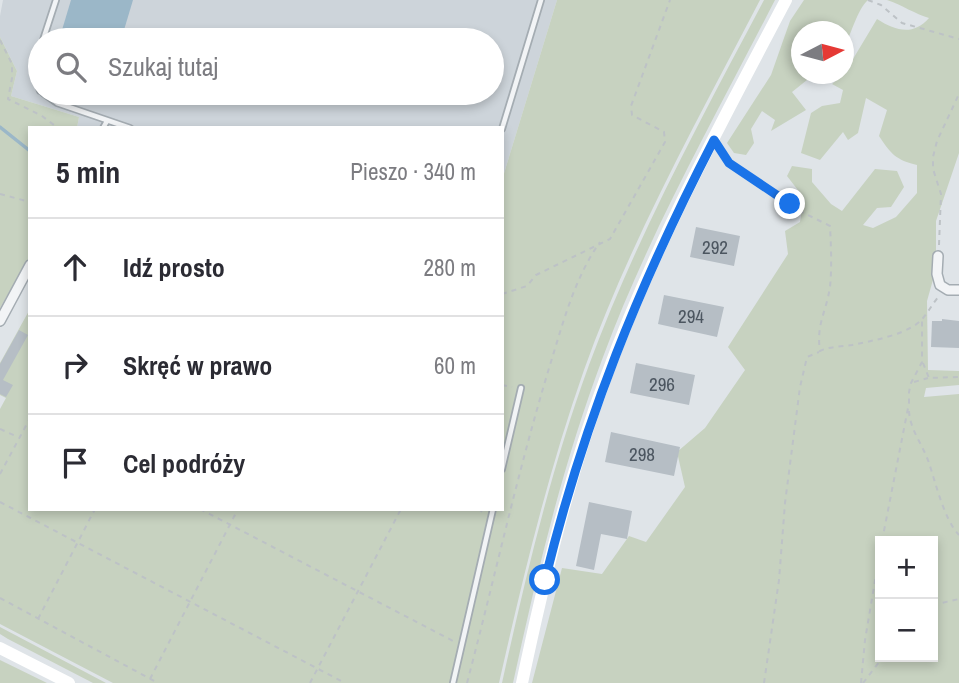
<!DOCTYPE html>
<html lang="pl">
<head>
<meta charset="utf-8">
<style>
	:root { --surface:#fff; --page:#f2f2f3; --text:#2b2b33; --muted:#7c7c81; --line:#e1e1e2 }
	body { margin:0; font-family:"Archivo Narrow",sans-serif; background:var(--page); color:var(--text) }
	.controls { position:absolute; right:21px; bottom:21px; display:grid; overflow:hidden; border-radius:0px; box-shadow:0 4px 10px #0003 }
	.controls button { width:63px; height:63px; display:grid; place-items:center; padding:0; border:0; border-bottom:2px solid var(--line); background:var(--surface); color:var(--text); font:35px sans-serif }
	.compass { position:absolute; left:791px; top:21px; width:63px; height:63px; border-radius:50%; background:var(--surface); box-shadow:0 4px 10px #0003; rotate:84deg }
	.stop { position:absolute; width:21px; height:21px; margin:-16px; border:5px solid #1a73e8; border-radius:50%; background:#fff }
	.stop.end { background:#1a73e8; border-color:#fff; box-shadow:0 2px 7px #0008 }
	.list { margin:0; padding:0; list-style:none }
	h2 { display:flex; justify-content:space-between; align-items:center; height:91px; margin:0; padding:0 28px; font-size:30px }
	h2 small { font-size:23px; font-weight:400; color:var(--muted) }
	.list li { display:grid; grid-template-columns:46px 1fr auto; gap:21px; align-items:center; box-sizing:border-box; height:98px; padding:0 28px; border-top:2px solid var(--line) }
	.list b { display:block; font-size:26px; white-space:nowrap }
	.list em { font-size:23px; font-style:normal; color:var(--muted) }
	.icon { flex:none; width:38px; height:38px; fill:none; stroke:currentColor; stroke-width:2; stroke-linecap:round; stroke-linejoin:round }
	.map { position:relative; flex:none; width:959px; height:683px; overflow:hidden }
	.search { position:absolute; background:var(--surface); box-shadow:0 4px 10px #0003; left:28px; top:28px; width:476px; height:77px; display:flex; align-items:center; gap:18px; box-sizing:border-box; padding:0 24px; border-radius:38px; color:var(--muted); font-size:26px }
	.panel { position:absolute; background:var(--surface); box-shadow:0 4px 10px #0003; left:28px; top:126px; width:476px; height:385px; border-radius:0px }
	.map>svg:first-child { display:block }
	.built { fill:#cdd4da; fill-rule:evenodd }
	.green { fill:#c7d2c0; fill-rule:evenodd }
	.water { fill:#9bb7c8 }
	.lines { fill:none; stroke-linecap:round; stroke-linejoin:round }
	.stream { stroke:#9bb7c8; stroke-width:3.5 }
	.building { fill:#b6bec5 }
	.lane-casing { stroke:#a4acb2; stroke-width:8 }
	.street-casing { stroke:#a4acb2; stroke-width:12 }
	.path { stroke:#bdc2c6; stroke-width:2; stroke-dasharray:5 5; stroke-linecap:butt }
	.lane { stroke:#f2f4f6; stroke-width:4.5 }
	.street { stroke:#f2f4f6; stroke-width:9 }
	.secondary { stroke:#fff; stroke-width:12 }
	.route { stroke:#1a73e8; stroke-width:9 }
	.labels { text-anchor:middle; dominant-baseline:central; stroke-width:7; stroke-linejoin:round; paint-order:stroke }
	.number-label { font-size:19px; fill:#4c5660 }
</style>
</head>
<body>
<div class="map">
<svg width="959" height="683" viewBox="0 0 959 683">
	<rect width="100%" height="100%" fill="#dfe4e8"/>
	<path class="built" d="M3,0H557L502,180V128H77L79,117L11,96L17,71L0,37V16ZM40,40H492V93H40Z"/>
	<path class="green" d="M557,0H760C697,121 630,241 584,370C548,472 523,577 499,683H113L0,624V409L6,398L0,395V363L30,309V509H502V180Z
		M764,0H775C715,117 649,233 603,357C563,463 537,572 513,683H502C526,575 551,469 589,365C636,238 701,119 764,0Z
		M804,0H868C857,10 852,33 844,47V32H802V74H828L827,76H812L792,92L806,110L771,131L775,120L762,111L751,129L754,143L746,155L734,153L727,143L771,75L790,21Z
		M887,0H959V153L936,221V269L927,301L928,370L959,371V385L926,388L924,397L959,394V683H532L562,568L602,574L629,536L646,542L685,487L677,452L705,428L745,370L728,347L788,254L785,231L800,222L804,198L787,176L792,166L812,169V182L831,204L842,211L875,169L897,171L904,187L891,207L877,208L863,225L873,228L896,217L917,193V165C896,160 891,154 879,136L887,110L866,98L858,133L848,140L843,132L820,160L801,153L811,113L822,106L840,103L843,90L832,84L844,74L877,19C896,31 913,36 929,18C915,14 902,5 887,0ZM880,541H933V657H880Z
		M0,37L17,71L11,96L79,117L77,128H30V256L0,308Z
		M0,627L106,683H93L8,639L0,634Z
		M0,660L47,683H0Z"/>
	<path class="water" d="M71,0H133L121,40H59Z"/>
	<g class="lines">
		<path class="stream" d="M0,127L30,151"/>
	</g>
	<path class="building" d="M696,227L740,236L734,266L690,257Z
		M664,295L724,307L717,337L658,324Z
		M942,319L959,321V348L931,347L932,321H942Z
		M19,330L28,335L3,380L13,385L6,397L0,394V364Z
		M636,363L695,375L689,405L630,393Z
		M611,432L680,447L674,476L605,462Z
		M589,502L632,511L627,539L601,534L594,570L576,566Z"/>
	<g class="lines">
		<g class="lane-casing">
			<path id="lane" d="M43,40L56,0
				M40,47L33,69L40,91
				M43,93L57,103L130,128
				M103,128L107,121
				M502,129L541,0
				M502,469L521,388
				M453,683L493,509"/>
		</g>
		<g class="street-casing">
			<path id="street" d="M938,256L937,274L940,285L948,290H959
				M0,321L30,265"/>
		</g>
		<path class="path" d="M868,0L881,5L902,23L959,39
			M0,40L12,64V78L8,99L42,116L58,128
			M721,150L729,163L798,210L830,226C831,246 832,267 830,287C826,313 816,324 820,351C830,346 841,347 852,345C871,341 911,334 923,318C929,311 933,303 939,296
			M0,194L30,202
			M939,245L941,194L933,169V157L937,141L959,94
			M502,294L527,286L536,275L610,239L665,142L664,132L632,115L631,106L670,0
			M923,363L929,378L959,377
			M914,382L928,378
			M502,385L512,387
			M909,411C910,430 923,445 929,463C936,484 944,519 959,535
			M0,429L18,437
			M0,474L29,420
			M0,502L345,683
			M200,509L455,642
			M478,509L484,513
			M882,541L909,403V392L911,383L922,362V321
			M0,598L158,683
			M933,605L959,599
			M38,619L95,509
			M150,679L238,509
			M310,683L401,509
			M467,683C495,577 518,470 550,365C563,323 574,279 600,242
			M764,683L779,580L785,503L800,387L807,357L819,352
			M861,683L865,640L880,551
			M863,683L883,657"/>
		<use href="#lane" class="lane"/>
		<use href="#street" class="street"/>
		<path class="secondary" d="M0,648L69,683
			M522,683C544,579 569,476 606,377C654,246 721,123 786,0"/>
	</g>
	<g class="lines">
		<path class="route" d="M545,580C584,421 639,285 714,140L729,163L790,204"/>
	</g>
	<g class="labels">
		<g class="number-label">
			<text x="715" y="247">292</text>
			<text x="691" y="316">294</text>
			<text x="662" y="384">296</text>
			<text x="642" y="454">298</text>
		</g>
	</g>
</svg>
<div class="controls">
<button>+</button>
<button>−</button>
</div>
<svg class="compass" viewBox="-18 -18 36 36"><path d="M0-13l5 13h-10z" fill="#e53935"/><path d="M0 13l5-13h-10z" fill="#7c7c81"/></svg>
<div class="stop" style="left:545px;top:580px"></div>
<div class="stop end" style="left:790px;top:204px"></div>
<div class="search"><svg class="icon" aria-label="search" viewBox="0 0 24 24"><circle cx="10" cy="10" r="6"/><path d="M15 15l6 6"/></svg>Szukaj tutaj</div>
<section class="panel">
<h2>5 min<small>Pieszo · 340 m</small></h2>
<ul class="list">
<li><svg class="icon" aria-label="ahead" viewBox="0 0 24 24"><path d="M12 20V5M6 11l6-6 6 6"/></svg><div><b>Idź prosto</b></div><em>280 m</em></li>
<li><svg class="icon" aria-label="right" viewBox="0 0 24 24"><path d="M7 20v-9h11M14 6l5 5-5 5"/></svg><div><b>Skręć w prawo</b></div><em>60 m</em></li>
<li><svg class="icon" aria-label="arrive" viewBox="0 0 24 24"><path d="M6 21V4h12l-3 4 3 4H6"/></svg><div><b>Cel podróży</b></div></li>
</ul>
</section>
</div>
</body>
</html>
